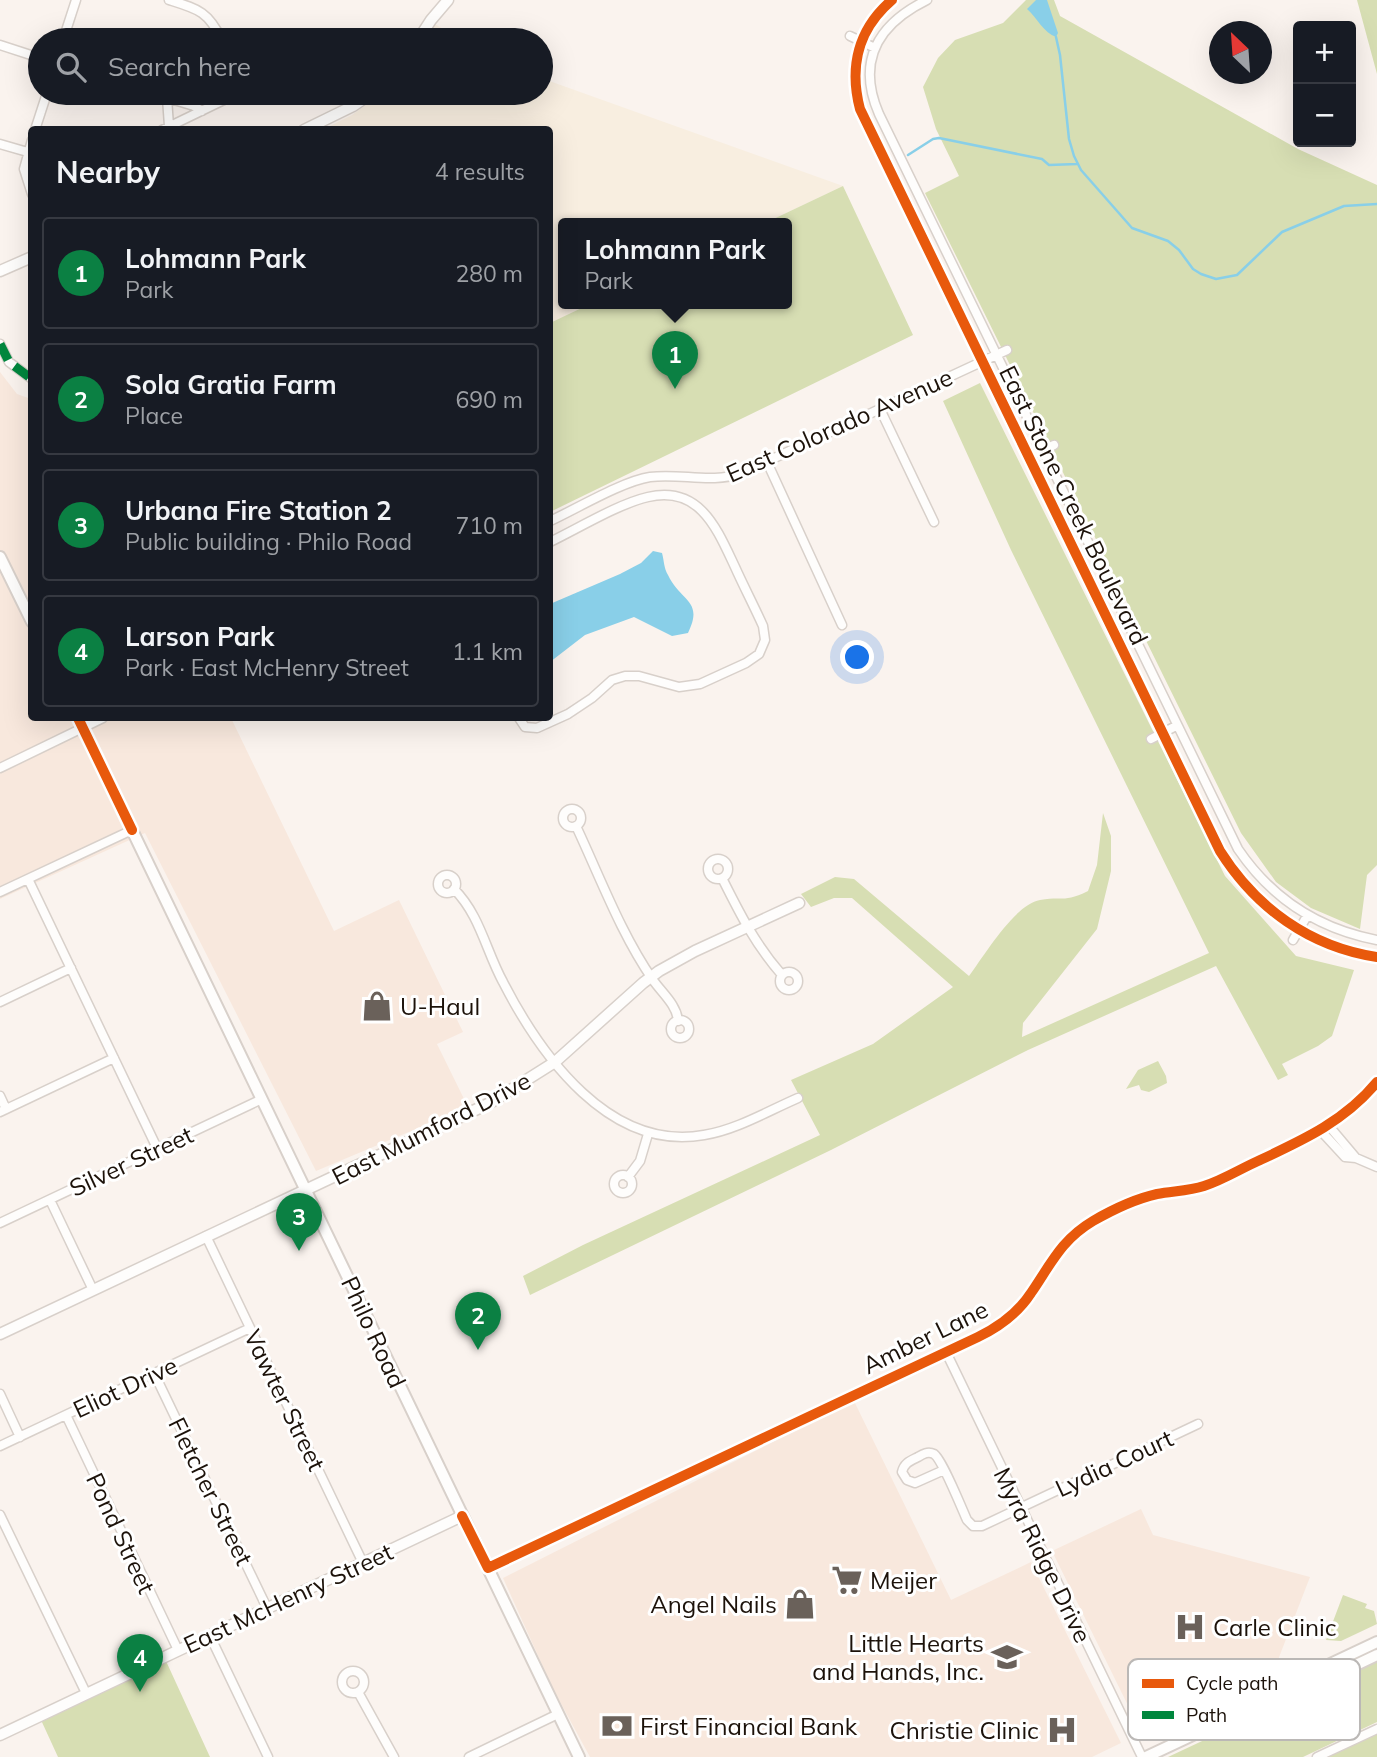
<!DOCTYPE html>
<html lang="en">
<head>
<meta charset="utf-8">
<style>
	:root { --surface:#171b24; --page:#242831; --text:#f1f3f6; --muted:#9ea1a6; --line:#363941; --accent:#0b8043 }
	body { margin:0; font-family:Mulish,sans-serif; background:var(--page); color:var(--text) }
	.controls { position:absolute; right:21px; top:21px; display:grid; overflow:hidden; border-radius:7px; box-shadow:0 7px 28px #0002 }
	.controls button { width:63px; height:63px; display:grid; place-items:center; padding:0; border:0; border-bottom:2px solid var(--line); background:var(--surface); color:var(--text); font:35px sans-serif }
	.compass { position:absolute; left:1209px; top:21px; width:63px; height:63px; border-radius:50%; background:var(--surface); box-shadow:0 7px 28px #0002; rotate:335deg }
	.you { position:absolute; left:858px; top:658px; width:24px; height:24px; margin:-18px; border:5px solid #fff; border-radius:50%; background:#1a73e8; box-shadow:0 0 0 10px #1a73e833 }
	.badge { display:grid; place-items:center; width:46px; height:46px; border-radius:50%; background:var(--accent); color:#fff; font-size:23px; font-weight:700 }
	.pin { position:absolute; translate:-50% -58px; filter:drop-shadow(0 2px 4px #0008) }
	.pin::after { content:''; position:absolute; top:37px; width:24px; height:21px; background:inherit; clip-path:polygon(0 0,100% 0,50% 100%) }
	.popup { position:absolute; left:558px; top:218px; width:234px; height:91px; box-sizing:border-box; display:grid; place-content:center; border-radius:7px; background:var(--surface); filter:drop-shadow(0 2px 5px #0005); font-size:23px; white-space:nowrap; color:var(--muted) }
	.popup b { font-size:26px; color:var(--text) }
	.popup::after { content:''; position:absolute; left:50%; top:100%; margin-left:-14px; border:14px solid transparent; border-top-color:var(--surface) }
	.list { margin:0; padding:0; list-style:none }
	h2 { display:flex; justify-content:space-between; align-items:center; height:91px; margin:0; padding:0 28px; font-size:30px }
	h2 small { font-size:23px; font-weight:400; color:var(--muted) }
	.list li { display:grid; grid-template-columns:46px 1fr auto; gap:21px; align-items:center; box-sizing:border-box; height:112px; margin:0 14px 14px; padding:0 14px; border:2px solid var(--line); border-radius:7px }
	.list b { display:block; font-size:26px; white-space:nowrap }
	.list p { margin:0; font-size:23px; white-space:nowrap; color:var(--muted) }
	.list em { font-size:23px; font-style:normal; color:var(--muted) }
	.icon { flex:none; width:38px; height:38px; fill:none; stroke:currentColor; stroke-width:2; stroke-linecap:round; stroke-linejoin:round }
	.map { position:relative; flex:none; width:1377px; height:1757px; overflow:hidden }
	.search { position:absolute; background:var(--surface); box-shadow:0 7px 28px #0002; left:28px; top:28px; width:525px; height:77px; display:flex; align-items:center; gap:18px; box-sizing:border-box; padding:0 24px; border-radius:38px; color:var(--muted); font-size:26px }
	.panel { position:absolute; background:var(--surface); box-shadow:0 7px 28px #0002; left:28px; top:126px; width:525px; height:595px; border-radius:7px }
	.map>svg:first-child { display:block }
	.built { fill:#f8e8dd }
	.education { fill:#f8eee0 }
	.green { fill:#d7deb3 }
	.water { fill:#89cfe8 }
	.lines { fill:none; stroke-linecap:round; stroke-linejoin:round }
	.stream { stroke:#89cfe8; stroke-width:2.5 }
	.minor-casing { stroke:#d8d0ca; stroke-width:11 }
	.tertiary-casing { stroke:#d8d0ca; stroke-width:13 }
	.secondary-casing { stroke:#d8d0ca; stroke-width:14 }
	.minor { stroke:#fefdfc; stroke-width:8 }
	.tertiary { stroke:#fefdfc; stroke-width:10 }
	.secondary { stroke:#fefdfc; stroke-width:10 }
	.quiet { stroke:#00873e; stroke-width:9; stroke-dasharray:18 9; stroke-linecap:butt }
	.cycleway-casing { stroke:#fff; stroke-width:15 }
	.cycleway { stroke:#e8590c; stroke-width:10 }
	.labels { text-anchor:middle; dominant-baseline:central; stroke-width:6; stroke-linejoin:round; paint-order:stroke }
	.street-label { font-size:24px; fill:#1c120a; stroke:#fff }
	.poi-label { font-size:24px; fill:#1c120a; stroke:#fff; text-anchor:start }
	.key { fill:#fff; stroke:#bbb8b6; stroke-width:2 }
	.key-label { font-size:19px; fill:#1c120a }
</style>
</head>
<body>
<div class="map">
<svg width="1377" height="1757" viewBox="0 0 1377 1757">
	<rect width="100%" height="100%" fill="#faf3ee"/>
	<path class="built" d="M0,372L17,394L31,399L32,718H231L334,931L399,900L463,1032L437,1044L468,1107L316,1171L145,833L0,899Z
		M854,1401L951,1600L1031,1562L1121,1743L1092,1757H590L553,1689L503,1578Z
		M1141,1509L1153,1535L1310,1577L1271,1678L1144,1738L1052,1551Z"/>
	<path class="education" d="M435,24L460,40H423Z
		M541,78L843,186L765,223H563V303H592L550,323V130H322L352,115L382,93H541Z"/>
	<path class="green" d="M1026,0H1054L1060,16L1298,149L1377,185V865L1367,875L1360,929L1311,908L1276,882L1241,833L925,193L959,176L936,129L923,87L938,58L955,40L1003,23Z
		M1357,0H1377V74Z
		M843,186L913,335L550,512V323L592,303H787V223H765Z
		M980,383L1225,876L1296,956L1354,970L1332,1036L1318,1046L1282,1064L1288,1075L1278,1080L1216,966L1028,1050L831,1150L530,1295L523,1276L583,1245L820,1135L791,1080L873,1044L953,987L852,898H834L811,907L801,894L835,877L854,879L969,976C984,956 1015,904 1040,900C1062,896 1064,903 1088,891L1097,865L1103,813L1111,836V871L1097,929L1023,1023L1022,1037L1209,953L1011,550L943,401Z
		M1158,1061L1166,1076L1167,1083L1149,1092L1141,1090L1139,1085L1126,1089L1138,1070Z
		M1343,1595L1367,1604L1365,1608L1374,1611L1377,1624L1341,1641L1326,1640Z
		M1377,1659V1722L1303,1757H1168Z
		M166,1661L210,1757H58L41,1720Z
		M1377,1733V1757H1326Z"/>
	<path class="water" d="M1036,0H1047L1058,33L1056,37C1044,33 1037,18 1027,9Z
		M653,551L662,553C664,560 664,569 668,575C681,602 704,600 688,633L672,636L634,617L585,635L550,662V604L620,574L641,563Z"/>
	<g class="lines">
		<path class="stream" d="M1056,37L1060,55L1069,139L1074,156L1081,170L1132,228L1168,241L1179,250L1193,269L1201,274L1216,279L1237,275L1282,232L1344,206L1377,204
			M908,155L933,139L939,138L1042,159L1049,165L1077,164"/>
		<g class="minor-casing">
			<path id="minor" d="M169,0C198,9 208,11 222,40
				M892,0C858,29 849,67 860,109L1220,851C1256,908 1310,947 1377,957
				M927,0C878,24 856,61 879,114L1238,849C1272,899 1319,929 1377,940
				M850,36L875,48
				M63,40L76,0
				M289,40H312
				M0,45L40,58
				M151,93L194,106L202,111
				M167,98L169,126
				M35,130L47,93
				M162,130L228,98L233,93
				M32,140L24,169L32,194
				M0,144L31,153
				M0,344L9,362L32,379
				M880,409L934,522
				M1028,457L1054,445
				M767,462L842,625
				M550,521C576,509 623,481 650,477C682,473 711,484 742,473L1007,350
				M519,718L525,727L537,728L568,714L592,698L612,680L625,676H639L679,687L700,684L746,663L759,654L765,640L763,626C754,606 744,587 735,567C717,529 700,485 648,497C618,504 579,528 550,542
				M1151,739L1176,726
				M0,768L103,718
				M563 818a9 9 0 1 1 18 0a9 9 0 1 1-18 0Z
				M576,826C600,877 621,934 653,980C662,993 677,1005 678,1021
				M708 869a10 10 0 1 1 20 0a10 10 0 1 1-20 0Z
				M438 884a9 9 0 1 1 18 0a9 9 0 1 1-18 0Z
				M722,878C740,914 755,944 782,975
				M28,879L157,1148
				M454,889C480,915 486,951 503,982C541,1056 610,1152 704,1135C736,1130 768,1111 798,1098
				M0,892L132,830
				M1293,940L1307,916
				M780 981a9 9 0 1 1 18 0a9 9 0 1 1-18 0Z
				M0,1002L71,968
				M671 1029a9 9 0 1 1 18 0a9 9 0 1 1-18 0Z
				M0,1096L6,1109
				M0,1112L114,1058
				M1329,1126L1356,1158
				M1321,1131L1345,1157L1356,1158L1377,1167
				M614 1184a9 9 0 1 1 18 0a9 9 0 1 1-18 0Z
				M628,1177L640,1161L648,1134
				M50,1200L93,1290
				M0,1223L262,1099
				M206,1236L363,1563
				M946,1352L1142,1757
				M154,1373L267,1608
				M0,1394L20,1437
				M66,1415L178,1650
				M0,1446L250,1328
				M944,1470L915,1483L907,1480L902,1472C904,1463 910,1461 918,1457C923,1454 928,1451 934,1454C942,1459 962,1509 967,1520L973,1526H982L1198,1424
				M0,1515L86,1693
				M488,1568L988,1332C1004,1323 1020,1310 1031,1294C1051,1265 1060,1240 1093,1221C1112,1210 1135,1199 1157,1194C1173,1191 1189,1191 1204,1186C1223,1180 1240,1169 1258,1161C1303,1140 1345,1121 1377,1082
				M210,1636L268,1757
				M342 1682a11 11 0 1 1 22 0a11 11 0 1 1-22 0Z
				M358,1692L394,1757
				M469,1757L558,1714
				M1317,1757L1377,1729"/>
		</g>
		<g class="tertiary-casing">
			<path id="tertiary" d="M418,40L431,20L448,0
				M304,130L353,106L372,93
				M0,271L32,257
				M0,1334L490,1103L555,1062L643,983L659,971L695,951L799,903
				M0,1735L462,1516"/>
		</g>
		<g class="secondary-casing">
			<path id="secondary" d="M0,557L32,622
				M78,718L579,1757
				M1214,1726L1236,1722L1377,1655
				M1146,1757L1212,1726L1231,1711L1377,1642"/>
		</g>
		<use href="#minor" class="minor"/>
		<use href="#tertiary" class="tertiary"/>
		<use href="#secondary" class="secondary"/>
		<path class="quiet" d="M0,344L9,362L32,379"/>
		<g class="cycleway-casing">
			<path id="cycleway" d="M892,0C858,29 849,67 860,109L1220,851C1256,908 1310,947 1377,957
				M78,718L132,830
				M462,1516L488,1568L978,1337C999,1327 1018,1313 1031,1293C1051,1264 1061,1240 1093,1221C1112,1210 1135,1199 1157,1194C1173,1191 1189,1191 1204,1186C1223,1180 1240,1169 1258,1161C1303,1140 1345,1121 1377,1082"/>
		</g>
		<use href="#cycleway" class="cycleway"/>
	</g>
	<defs>
		<g id="shop-bare" transform="scale(2.415)"><path d="M-5-2.5h2.3a2.7 3.5 0 0 1 5.4 0H5L5.5 6h-11ZM-1.5-2.5h3a1.5 2.3 0 0 0-3 0Z" fill="#6a615a" stroke="#fff" stroke-width="2.5" paint-order="stroke"/></g>
		<g id="supermarket-bare" transform="scale(2.415)"><path d="M-6-5.5h2.5l.6 2H6L4.5 2H-2.5L-4.4-4H-6ZM-1.5 3.2a1.3 1.3 0 1 0 .1 0ZM3 3.2a1.3 1.3 0 1 0 .1 0Z" fill="#6a615a" stroke="#fff" stroke-width="2.5" paint-order="stroke"/></g>
		<g id="hospital-bare" transform="scale(2.415)"><path d="M-5-5h3v3.5h4V-5h3V5h-3V1.5h-4V5h-3Z" fill="#6a615a" stroke="#fff" stroke-width="2.5" paint-order="stroke"/></g>
		<g id="school-bare" transform="scale(2.415)"><path d="M0-5L7-2L0 1L-7-2ZM-4 1L0 2.5L4 1V4Q0 6-4 4Z" fill="#6a615a" stroke="#fff" stroke-width="2.5" paint-order="stroke"/></g>
		<g id="bank-bare" transform="scale(2.415)"><path d="M-6-4H6V4H-6ZM0-2.3a2.3 2.3 0 1 0 0 4.6a2.3 2.3 0 1 0 0-4.6Z" fill="#6a615a" stroke="#fff" stroke-width="2.5" paint-order="stroke"/></g>
	</defs>
	<g fill-rule="evenodd">
		<use href="#shop-bare" x="377" y="1006"/>
		<use href="#supermarket-bare" x="847" y="1580"/>
		<use href="#shop-bare" x="800" y="1604"/>
		<use href="#hospital-bare" x="1190" y="1627"/>
		<use href="#school-bare" x="1007" y="1657"/>
		<use href="#bank-bare" x="617" y="1726"/>
		<use href="#hospital-bare" x="1062" y="1730"/>
	</g>
	<g class="labels">
		<g class="street-label">
			<text transform="translate(839 425) rotate(-24)">East Colorado Avenue</text>
			<text transform="translate(1074 505) rotate(64)">East Stone Creek Boulevard</text>
			<text transform="translate(431 1128) rotate(-27)">East Mumford Drive</text>
			<text transform="translate(131 1161) rotate(-25)">Silver Street</text>
			<text transform="translate(374 1332) rotate(65)">Philo Road</text>
			<text transform="translate(925 1337) rotate(-26)">Amber Lane</text>
			<text transform="translate(125 1387) rotate(-25)">Eliot Drive</text>
			<text transform="translate(285 1400) rotate(64)">Vawter Street</text>
			<text transform="translate(1114 1463) rotate(-25)">Lydia Court</text>
			<text transform="translate(211 1491) rotate(64)">Fletcher Street</text>
			<text transform="translate(121 1533) rotate(65)">Pond Street</text>
			<text transform="translate(1043 1555) rotate(64)">Myra Ridge Drive</text>
			<text transform="translate(288 1598) rotate(-25)">East McHenry Street</text>
		</g>
		<g class="poi-label">
			<text x="400" y="1006">U-Haul</text>
			<text x="870" y="1580">Meijer</text>
			<text x="777" y="1604" text-anchor="end">Angel Nails</text>
			<text x="1213" y="1627">Carle Clinic</text>
			<text x="984" y="1643" text-anchor="end">Little Hearts<tspan x="984" dy="28">and Hands, Inc.</tspan></text>
			<text x="640" y="1726">First Financial Bank</text>
			<text x="1039" y="1730" text-anchor="end">Christie Clinic</text>
		</g>
	</g>
	<rect x="1128" y="1659" width="232" height="81" rx="10" class="key"/>
	<rect x="1142" y="1679" width="32" height="9" fill="#e8590c"/>
	<rect x="1142" y="1711" width="32" height="8" fill="#00873e"/>
	<g class="key-label">
		<text x="1186" y="1690">Cycle path</text>
		<text x="1186" y="1722">Path</text>
	</g>
</svg>
<div class="controls">
<button>+</button>
<button>−</button>
</div>
<svg class="compass" viewBox="-18 -18 36 36"><path d="M0-13l5 13h-10z" fill="#e53935"/><path d="M0 13l5-13h-10z" fill="#9ea1a6"/></svg>
<div class="you"></div>
<div class="pin badge" style="left:675px;top:389px">1</div>
<div class="popup"><b>Lohmann Park</b>Park</div>
<div class="pin badge" style="left:478px;top:1350px">2</div>
<div class="pin badge" style="left:299px;top:1251px">3</div>
<div class="pin badge" style="left:140px;top:1692px">4</div>
<div class="search"><svg class="icon" aria-label="search" viewBox="0 0 24 24"><circle cx="10" cy="10" r="6"/><path d="M15 15l6 6"/></svg>Search here</div>
<section class="panel">
<h2>Nearby<small>4 results</small></h2>
<ul class="list">
<li><span class="badge">1</span><div><b>Lohmann Park</b><p>Park</p></div><em>280 m</em></li>
<li><span class="badge">2</span><div><b>Sola Gratia Farm</b><p>Place</p></div><em>690 m</em></li>
<li><span class="badge">3</span><div><b>Urbana Fire Station 2</b><p>Public building · Philo Road</p></div><em>710 m</em></li>
<li><span class="badge">4</span><div><b>Larson Park</b><p>Park · East McHenry Street</p></div><em>1.1 km</em></li>
</ul>
</section>
</div>
</body>
</html>
